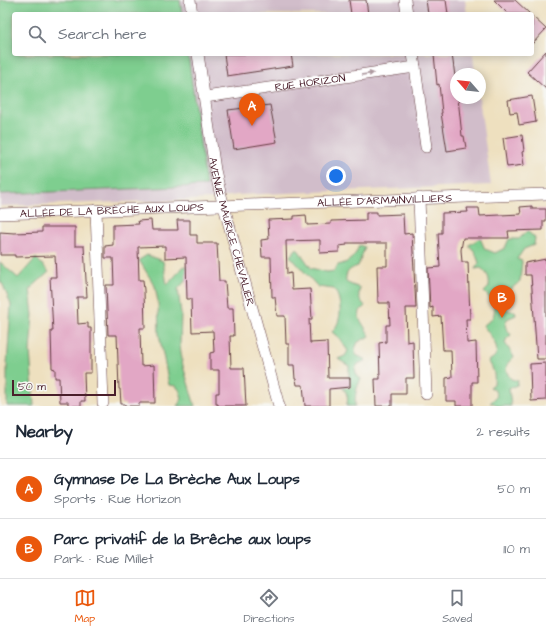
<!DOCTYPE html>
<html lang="en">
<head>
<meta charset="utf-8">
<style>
	:root { --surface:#fff; --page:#f2f2f3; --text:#1f2937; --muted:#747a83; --line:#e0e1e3; --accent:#ea580c }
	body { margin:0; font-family:"Architects Daughter",sans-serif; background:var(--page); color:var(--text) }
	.compass { position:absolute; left:450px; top:68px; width:36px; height:36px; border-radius:50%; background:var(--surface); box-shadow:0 2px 10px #0003; rotate:298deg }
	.scale { position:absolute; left:12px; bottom:10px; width:104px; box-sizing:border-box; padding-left:4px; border:2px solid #4a1f2b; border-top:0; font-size:11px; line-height:14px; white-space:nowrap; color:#4a1f2b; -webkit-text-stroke:3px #f6f6f2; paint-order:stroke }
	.you { position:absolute; left:336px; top:176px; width:14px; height:14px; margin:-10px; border:3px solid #fff; border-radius:50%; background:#1a73e8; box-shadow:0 0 0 6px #1a73e833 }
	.badge { display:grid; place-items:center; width:26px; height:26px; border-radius:50%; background:var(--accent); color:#fff; font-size:13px; font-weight:700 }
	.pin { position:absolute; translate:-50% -33px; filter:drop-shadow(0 1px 2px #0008) }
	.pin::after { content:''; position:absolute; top:21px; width:14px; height:12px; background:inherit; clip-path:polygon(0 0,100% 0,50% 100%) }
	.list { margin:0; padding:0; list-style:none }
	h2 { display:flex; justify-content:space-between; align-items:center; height:52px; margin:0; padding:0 16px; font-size:17px }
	h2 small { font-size:13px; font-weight:400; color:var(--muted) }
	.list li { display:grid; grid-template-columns:26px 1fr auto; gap:12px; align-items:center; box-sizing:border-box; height:60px; padding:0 16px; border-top:1px solid var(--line) }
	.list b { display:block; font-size:15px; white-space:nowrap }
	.list p { margin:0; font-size:13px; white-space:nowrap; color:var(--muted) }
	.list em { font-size:13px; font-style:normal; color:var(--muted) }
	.icon { flex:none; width:22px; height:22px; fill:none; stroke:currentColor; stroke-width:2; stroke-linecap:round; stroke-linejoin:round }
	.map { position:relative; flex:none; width:546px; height:406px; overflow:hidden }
	.search { position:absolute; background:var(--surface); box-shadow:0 2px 10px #0003; left:12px; right:12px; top:12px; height:44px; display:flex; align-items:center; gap:10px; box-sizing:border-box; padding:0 14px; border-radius:4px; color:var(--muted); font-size:15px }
	.sheet { height:172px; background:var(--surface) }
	nav { display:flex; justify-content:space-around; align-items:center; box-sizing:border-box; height:56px; border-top:1px solid var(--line); background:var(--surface); font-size:11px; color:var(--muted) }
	nav a { display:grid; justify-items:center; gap:2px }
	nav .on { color:var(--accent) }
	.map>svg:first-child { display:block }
	.industrial { fill:#d1bdca }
	.green { fill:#7ece8f; stroke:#64765d }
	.building { fill:#e2a7c5 }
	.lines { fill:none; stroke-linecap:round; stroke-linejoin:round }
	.street-casing { stroke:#633c41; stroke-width:12 }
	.street { stroke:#fff; stroke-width:11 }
	.oneway { fill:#ae9aa0 }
	.labels { text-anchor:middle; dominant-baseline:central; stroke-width:3.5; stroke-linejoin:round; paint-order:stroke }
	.street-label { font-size:11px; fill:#4a1f2b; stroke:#f6f6f2 }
</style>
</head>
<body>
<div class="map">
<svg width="546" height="406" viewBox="0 0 546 406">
	<rect width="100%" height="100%" fill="#f6f6f2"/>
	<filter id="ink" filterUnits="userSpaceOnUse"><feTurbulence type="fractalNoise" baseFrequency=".025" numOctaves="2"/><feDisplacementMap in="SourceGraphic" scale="8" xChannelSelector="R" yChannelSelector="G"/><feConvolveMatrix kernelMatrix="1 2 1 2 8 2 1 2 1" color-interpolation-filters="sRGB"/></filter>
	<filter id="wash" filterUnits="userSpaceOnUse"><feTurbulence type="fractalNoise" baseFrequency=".012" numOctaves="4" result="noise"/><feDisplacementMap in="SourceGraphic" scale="16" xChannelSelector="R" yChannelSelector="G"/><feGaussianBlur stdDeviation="0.9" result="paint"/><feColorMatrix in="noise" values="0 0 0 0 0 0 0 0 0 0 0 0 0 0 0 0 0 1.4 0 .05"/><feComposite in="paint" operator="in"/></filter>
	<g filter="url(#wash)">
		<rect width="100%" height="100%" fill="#eee0bf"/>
		<path class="industrial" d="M0,0H465L467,14H14V54H473L475,74H456V98H479L491,185L237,195L210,199L0,206Z"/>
		<path class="green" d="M0,0H180L182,14H14V54H188L206,186L0,194Z
			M527,231L535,238L534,245L524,249L517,259L522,261L520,281C514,288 499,294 505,306C507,311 510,311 515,311L516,315L507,319C503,328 507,328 511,335L507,338L505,343L514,357C505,364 504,370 511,379L518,381L517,385L509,388L511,406H497L494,403H490L497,396L494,389L490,387L494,384C495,375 494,369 488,361C507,353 490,336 483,325C500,317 496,303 484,292L489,287C490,278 488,274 481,268L475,269L479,263L475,252L469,245L480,238L485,249L495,253L505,248L509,239H519Z
			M359,245L365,247L358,266C349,269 345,272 346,282L352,285L360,288C357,296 360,300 365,306L360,311L359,318L370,336L358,342L355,349L356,355L366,360L358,364L355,369L357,376L361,379C356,388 355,396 355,406H346C350,398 346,389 339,385L349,377V366L338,359L345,356L348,351L339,338L332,332C343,321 342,300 334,289L318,287L290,256L297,248L311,268L327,272L334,271L338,265C349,263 356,256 359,245Z
			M147,255L163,261L167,285L184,266L196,269L178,289L181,314L180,345L183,366L195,406H177L182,399L180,391L176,386L169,385L159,334L158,302L155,286L139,260Z
			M36,258L49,272L30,289L33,315L30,351L34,406H7V365L11,305L3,285L0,281V262L18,278Z"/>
		<g id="blocks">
			<path class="building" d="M349,0H366L368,14H351Z
				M426,0H446L448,14H428Z
				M494,0H515L530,14H508Z
				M532,16L546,29L532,44Z
				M546,51V89L527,72Z
				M224,54H291L293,66L227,76Z
				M434,54H452L456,84V98H458L462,136H464L466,148L447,151L441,113H442L439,84L437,85Z
				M532,96L536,122L519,125L517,112L510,113L508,100Z
				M270,105L277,142L234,149L228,110Z
				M522,135L524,151L522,152L524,165L507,167L503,138Z
				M532,206V209H546V221H543V230L508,231L509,238H463L461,250L462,262H468L470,319H466L467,343L476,342L477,382H472V406H456V401H446V378L452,377L451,350H443L441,316L433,317V307L430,308L428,268L440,267L438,233H442V213L468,212L467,208H479L480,216L521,214L520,207Z
				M366,212H377V215L403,214L404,234L412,233L416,308H406L407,342L413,341L414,378H406V394H392V406H376L375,379H380L379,343L386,342V325H390L389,303H378L377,266H387V243H347V245L339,246V252L320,253V240L286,241L287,274L291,273L292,290L310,289L312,319H309L310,343L327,342L328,378H350V387L329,389V406H305L303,385H297L296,379H295L294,365H289V344H286L285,316H277L275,297H272L271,257H262L261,240L269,239L268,220L294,219V216L306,215L307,225L331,224V221L366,220Z
				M151,220L152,230H178L177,220H190V235H197V243H217L219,281H225L227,308H233L234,336H230L231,368H244L246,406H218V404H216V393H219V370H210V353L214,352L213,331L192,332L191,299H187L186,257L165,258V246L138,247L139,280H143L144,290L145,328H140L141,366L154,365L155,403H139V406H125V404H121L120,389H119L117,335H108L106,285H114L113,258H105V246L113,245V225L139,224L138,221Z
				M42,227H75V246H84L87,297H77L78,324L88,323V328H91V373H84L85,401H81V406H68V402H60L59,378H55V369L52,368L51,331H53L50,277H56L55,256L15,257V255H0V232L14,233L42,232Z
				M546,259V359H537L531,275H525V263Z
				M546,363V400L531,401L530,364Z"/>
		</g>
	</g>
	<g filter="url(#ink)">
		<use href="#blocks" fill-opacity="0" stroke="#633c41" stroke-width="1"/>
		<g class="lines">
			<g class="street-casing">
				<g id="street">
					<path d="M190,0L192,14"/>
					<path d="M405,0L407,14"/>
					<path id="s1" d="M198,54L215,170L220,192L279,406"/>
					<path d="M415,67L426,147"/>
					<path id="s2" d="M205,97L415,67L413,54"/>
					<path d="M419,198L426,394"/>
					<path d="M96,210L103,403"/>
					<path id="s3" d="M0,214L546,194"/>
				</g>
			</g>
			<use href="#street" class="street"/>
		</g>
		<defs><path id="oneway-solid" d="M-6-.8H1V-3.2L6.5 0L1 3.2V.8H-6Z"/></defs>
		<use class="oneway" href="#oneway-solid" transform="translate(368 74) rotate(-8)"/>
	</g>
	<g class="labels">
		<g class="street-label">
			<text stroke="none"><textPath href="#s2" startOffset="106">RUE HORIZON</textPath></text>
			<text stroke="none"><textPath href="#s3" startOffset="385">ALLÉE D'ARMAINVILLIERS</textPath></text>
			<text stroke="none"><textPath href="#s3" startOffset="112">ALLÉE DE LA BRÈCHE AUX LOUPS</textPath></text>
			<text stroke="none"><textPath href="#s1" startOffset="181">AVENUE MAURICE CHEVALIER</textPath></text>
		</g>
	</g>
</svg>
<svg class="compass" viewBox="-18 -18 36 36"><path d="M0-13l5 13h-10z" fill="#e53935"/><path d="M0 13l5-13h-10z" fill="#747a83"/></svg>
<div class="scale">50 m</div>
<div class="you"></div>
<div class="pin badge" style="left:252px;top:126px">A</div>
<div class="pin badge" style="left:502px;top:318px">B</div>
<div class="search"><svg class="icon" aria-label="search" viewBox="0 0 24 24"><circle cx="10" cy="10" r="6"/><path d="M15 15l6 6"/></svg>Search here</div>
</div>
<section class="sheet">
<h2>Nearby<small>2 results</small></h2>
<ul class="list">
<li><span class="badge">A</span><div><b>Gymnase De La Brèche Aux Loups</b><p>Sports · Rue Horizon</p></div><em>50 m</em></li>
<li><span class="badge">B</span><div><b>Parc privatif de la Brêche aux loups</b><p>Park · Rue Millet</p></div><em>110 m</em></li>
</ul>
</section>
<nav>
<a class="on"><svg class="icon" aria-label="map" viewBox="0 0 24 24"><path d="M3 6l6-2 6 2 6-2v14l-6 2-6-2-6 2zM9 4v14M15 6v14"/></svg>Map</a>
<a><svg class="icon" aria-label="directions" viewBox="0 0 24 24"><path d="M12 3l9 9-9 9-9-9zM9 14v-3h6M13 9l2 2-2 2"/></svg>Directions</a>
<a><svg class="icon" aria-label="saved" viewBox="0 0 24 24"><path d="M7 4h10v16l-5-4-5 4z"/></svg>Saved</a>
</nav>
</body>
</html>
